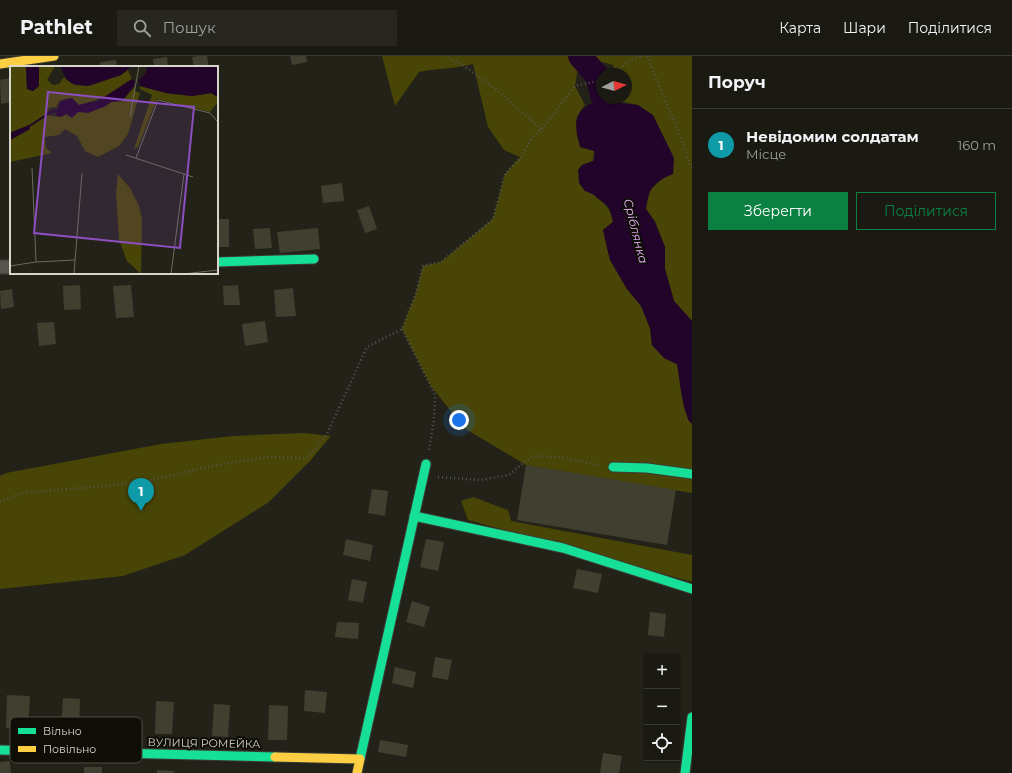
<!DOCTYPE html>
<html lang="uk">
<head>
<meta charset="utf-8">
<style>
	:root { --surface:#1a1a12; --page:#272720; --text:#f1f3f6; --muted:#9fa19f; --line:#383832; --accent:#0b8043 }
	body { margin:0; font-family:Montserrat,sans-serif; background:var(--page); color:var(--text) }
	.controls { position:absolute; right:12px; bottom:12px; display:grid; overflow:hidden; border-radius:0px; box-shadow:0 1px 3px #0004 }
	.controls button { width:36px; height:36px; display:grid; place-items:center; padding:0; border:0; border-bottom:1px solid var(--line); background:var(--surface); color:var(--text); font:20px sans-serif }
	.compass { position:absolute; left:596px; top:12px; width:36px; height:36px; border-radius:50%; background:var(--surface); box-shadow:0 1px 3px #0004; rotate:84deg }
	.you { position:absolute; left:459px; top:364px; width:14px; height:14px; margin:-10px; border:3px solid #fff; border-radius:50%; background:#1a73e8; box-shadow:0 0 0 6px #1a73e833 }
	.badge { display:grid; place-items:center; width:26px; height:26px; border-radius:50%; background:var(--accent); color:#fff; font-size:13px; font-weight:700 }
	.pin { position:absolute; translate:-50% -33px; filter:drop-shadow(0 1px 2px #0008) }
	.pin::after { content:''; position:absolute; top:21px; width:14px; height:12px; background:inherit; clip-path:polygon(0 0,100% 0,50% 100%) }
	.list { margin:0; padding:0; list-style:none }
	h2 { display:flex; justify-content:space-between; align-items:center; height:52px; margin:0; padding:0 16px; font-size:17px }
	h2 small { font-size:13px; font-weight:400; color:var(--muted) }
	.list li { display:grid; grid-template-columns:26px 1fr auto; gap:12px; align-items:center; box-sizing:border-box; height:72px; padding:0 16px; border-top:1px solid var(--line) }
	.list b { display:block; font-size:15px; white-space:nowrap }
	.list p { margin:0; font-size:13px; white-space:nowrap; color:var(--muted) }
	.list em { font-size:13px; font-style:normal; color:var(--muted) }
	.actions { display:flex; gap:8px; padding:12px 16px }
	.actions a { flex:1; padding:9px 0; border:1px solid var(--accent); border-radius:0px; text-align:center; font-size:14px; color:var(--accent) }
	.actions .main { background:var(--accent); color:#fff }
	.icon { flex:none; width:22px; height:22px; fill:none; stroke:currentColor; stroke-width:2; stroke-linecap:round; stroke-linejoin:round }
	.map { position:relative; flex:none; width:692px; height:717px; overflow:hidden }
	header { display:flex; align-items:center; gap:24px; box-sizing:border-box; height:56px; padding:0 20px; background:var(--surface); border-bottom:1px solid var(--line) }
	header strong { font-size:19px }
	nav { display:flex; gap:22px; margin-inline-start:auto; font-size:14px }
	.search { width:280px; height:36px; background:var(--page); display:flex; align-items:center; gap:10px; box-sizing:border-box; padding:0 14px; border-radius:0px; color:var(--muted); font-size:15px }
	main { display:flex }
	aside { flex:1; background:var(--surface) }
	.map>svg:first-child { display:block }
	.green { fill:#484507 }
	.water { fill:#220329 }
	.lines { fill:none; stroke-linecap:round; stroke-linejoin:round }
	.river { stroke:#220329; stroke-width:24 }
	.building { fill:#404031 }
	.street-casing { stroke:#3c3c34; stroke-width:15 }
	.fast-casing { stroke:#3c3c34; stroke-width:11 }
	.slow-casing { stroke:#3c3c34; stroke-width:11 }
	.path { stroke:#56564f; stroke-width:2.5; stroke-dasharray:1 3; stroke-linecap:butt }
	.street { stroke:#55554e; stroke-width:13 }
	.fast { stroke:#16e098; stroke-width:9 }
	.slow { stroke:#ffcf43; stroke-width:9 }
	.labels { text-anchor:middle; dominant-baseline:central; stroke-width:4; stroke-linejoin:round; paint-order:stroke }
	.street-label { font-size:11px; fill:#d6d6cb; stroke:#0e0e07 }
	.water-label { font-size:12px; font-style:italic; fill:#ecb3fd; stroke:#0e0e07 }
	.inset-river { fill:none; stroke:#220329; stroke-width:2 }
	.inset-road { fill:none; stroke:#6a6a60; stroke-width:1 }
	.view { fill:#8d4ec1; fill-opacity:0.15; stroke:#8d4ec1; stroke-width:2 }
	.inset-edge { fill:none; stroke:#d6d6cb; stroke-width:2 }
	.key { fill:#0e0e07; stroke:#4a4a42; stroke-width:1 }
	.key-label { font-size:11px; fill:#d6d6cb }
</style>
</head>
<body>
<header>
<strong>Pathlet</strong>
<div class="search"><svg class="icon" aria-label="search" viewBox="0 0 24 24"><circle cx="10" cy="10" r="6"/><path d="M15 15l6 6"/></svg>Пошук</div>
<nav><a>Карта</a><a>Шари</a><a>Поділитися</a></nav>
</header>
<main>
<div class="map">
<svg width="692" height="717" viewBox="0 0 692 717">
	<rect width="100%" height="100%" fill="#222218"/>
	<path class="green" d="M382,0H692V265L674,245L665,213V191L655,165L646,153L649,135L663,122L638,49L623,46L622,42H626V18H615L613,9L580,0L575,30L585,49C577,58 576,69 577,81L594,95L593,105L582,109L589,137C593,138 594,139 597,142C607,150 611,153 613,166L603,174L610,204L627,233L641,250L650,272L652,289L664,302L677,308L688,364L692,368V437L526,409L464,372L431,330L402,273L416,237L423,210L441,206L493,163L505,118L520,101L504,94L488,71L473,8C455,13 437,12 419,16L395,50Z
		M304,377L331,380L310,405L269,446L185,499L123,520L0,533V420L6,417L161,388L233,380Z
		M473,441L508,454L511,465L692,499V526L468,464L461,445Z"/>
	<path class="water" d="M598,45L638,49L653,59L674,102L673,118C653,126 649,132 646,153L654,165L665,191V213L674,245L692,265V368C682,358 680,323 677,308L664,302L652,289L650,272L641,250L627,233L610,204L603,174L613,166L609,151L593,138L585,135L579,127L578,114L582,109L593,105L595,100L594,95L580,91C574,67 572,54 598,45Z"/>
	<g class="lines">
		<path class="river" d="M580,0L598,21L602,39"/>
	</g>
	<path class="building" d="M199,0H207L209,11H194L192,1Z
		M290,0H306L307,6L292,9Z
		M167,1L168,11H154L153,3Z
		M116,4L117,11H101L100,6Z
		M11,22V46L1,48L0,24Z
		M342,127L344,145L323,147L321,130Z
		M369,150L377,173L365,177L357,154Z
		M217,163H229V191H217Z
		M270,172L272,192L255,193L253,173Z
		M318,172L320,193L280,197L277,176Z
		M80,229L81,253L64,254L63,230Z
		M131,229L134,261L116,262L113,230Z
		M238,229L240,249H224L223,230Z
		M293,232L296,260L276,261L274,234Z
		M12,233L14,251L1,253L0,235Z
		M265,265L268,286L245,290L242,268Z
		M54,266L56,288L39,290L37,267Z
		M526,409L676,434L667,489L517,464Z
		M372,433L388,435L385,460L368,457Z
		M346,483L373,489L370,505L343,499Z
		M426,483L444,486L438,515L420,511Z
		M577,513L602,518L598,537L573,532Z
		M352,523L367,526L363,547L348,544Z
		M412,545L430,551L424,571L406,566Z
		M650,556L666,558L664,581L648,579Z
		M337,566L359,567L358,583L335,581Z
		M435,601L452,604L448,624L432,621Z
		M395,611L416,616L413,632L392,627Z
		M305,634L327,636L325,657L304,655Z
		M7,639L30,640L28,673L6,672Z
		M63,642L80,643L79,673H61Z
		M156,645L174,646L172,678H155Z
		M214,648L230,649L228,681L212,680Z
		M269,649L288,650L287,684H268Z
		M380,684L408,689L406,701L378,696Z
		M603,697L622,700L619,717H600Z
		M10,705L11,717H0V706Z
		M84,711H102V717H84Z
		M157,714L174,715V717H157Z"/>
	<g class="lines">
		<g class="street-casing">
			<path id="street" d="M0,211H11"/>
		</g>
		<g class="fast-casing">
			<path id="fast" d="M217,206L314,203
				M613,411L647,412L692,418
				M414,460L563,492L692,533
				M0,694L275,701
				M360,703L426,408
				M685,717L692,661"/>
		</g>
		<g class="slow-casing">
			<path id="slow" d="M0,8L54,0
				M275,701L360,703L357,717"/>
		</g>
		<path class="path" d="M445,0L461,8L496,33L541,73
			M647,0L685,92L692,115
			M613,18L630,4L642,0
			M402,273L435,339L434,363L429,394
			M438,421L480,424L509,419L532,400L561,401L599,409
			M0,446L22,437L106,430L151,424L216,409L268,401L307,402L327,378L367,291L402,273L416,237L423,210L441,206L493,163L505,118L521,101L532,82L546,68L575,30L602,24"/>
		<use href="#street" class="street"/>
		<use href="#fast" class="fast"/>
		<use href="#slow" class="slow"/>
	</g>
	<g class="labels">
		<g class="street-label">
			<text transform="translate(204 687) rotate(1)">ВУЛИЦЯ РОМЕЙКА</text>
		</g>
		<g class="water-label">
			<text transform="translate(636 175) rotate(76)">Сріблянка</text>
		</g>
	</g>
	<g transform="translate(10 10)">
		<rect width="208" height="208" fill="#222218"/>
		<path d="M0,0H16L17,23L23,25L29,20V0H45L37,14L43,19L49,18L54,11L61,17L78,20L111,9L118,4L122,13L98,30L69,39L59,32L50,35L46,41L39,42L36,49L50,51L57,48L58,51L68,46L84,44L101,36L112,35L125,16V25L130,27L118,68L109,80L88,91L75,85L67,70L55,63L49,69L35,71L36,82L42,87L0,96V74L20,63L11,62L0,67ZM130,20L156,27L182,30L201,27L208,31V36L200,46L147,33L128,81L124,83L142,29L130,23ZM108,108L120,122L129,140L132,153L131,208L117,195L109,174L106,127Z" fill="#484507"/>
		<path d="M16,0H29V20L23,25L17,23ZM50,0H122L111,9L78,20L65,19L57,14ZM137,0H208V31L201,27L182,30L156,27L130,20L129,14L136,7ZM122,13L125,16L124,21L112,35L101,36L96,40L78,47L68,46L62,52L57,48L50,51L46,49L50,35L62,32L69,39L88,35ZM19,59L20,63L0,74V67Z" fill="#220329"/>
		<path class="inset-river" d="M15,63L41,46L51,44"/>
		<path class="inset-road" d="M120,51L129,0M116,89L174,108M126,92L148,34L200,47L208,56M22,102L26,196L65,194M0,200L26,196M64,208L72,107M161,208L174,108L183,111M173,208L208,204"/>
		<path class="view" d="M38,26L184,41L170,182L24,167Z"/>
		<rect width="208" height="208" class="inset-edge"/>
	</g>
	<rect x="10" y="661" width="132" height="46" rx="6" class="key"/>
	<rect x="18" y="672" width="18" height="6" fill="#16e098"/>
	<rect x="18" y="690" width="18" height="6" fill="#ffcf43"/>
	<g class="key-label">
		<text x="43" y="679">Вільно</text>
		<text x="43" y="697">Повільно</text>
	</g>
</svg>
<div class="controls">
<button>+</button>
<button>−</button>
<button><svg class="icon" aria-label="locate" viewBox="0 0 24 24"><circle cx="12" cy="12" r="6"/><path d="M12 2v4M12 18v4M2 12h4M18 12h4"/></svg></button>
</div>
<svg class="compass" viewBox="-18 -18 36 36"><path d="M0-13l5 13h-10z" fill="#e53935"/><path d="M0 13l5-13h-10z" fill="#9fa19f"/></svg>
<div class="you"></div>
<div class="pin badge" style="left:141px;top:455px;background:#0f9aa8">1</div>
</div>
<aside>
<h2>Поруч<small></small></h2>
<ul class="list">
<li><span class="badge" style="background:#0f9aa8">1</span><div><b>Невідомим солдатам</b><p>Місце</p></div><em>160 m</em></li>
</ul>
<div class="actions"><a class="main">Зберегти</a><a>Поділитися</a></div>
</aside>
</main>
</body>
</html>
